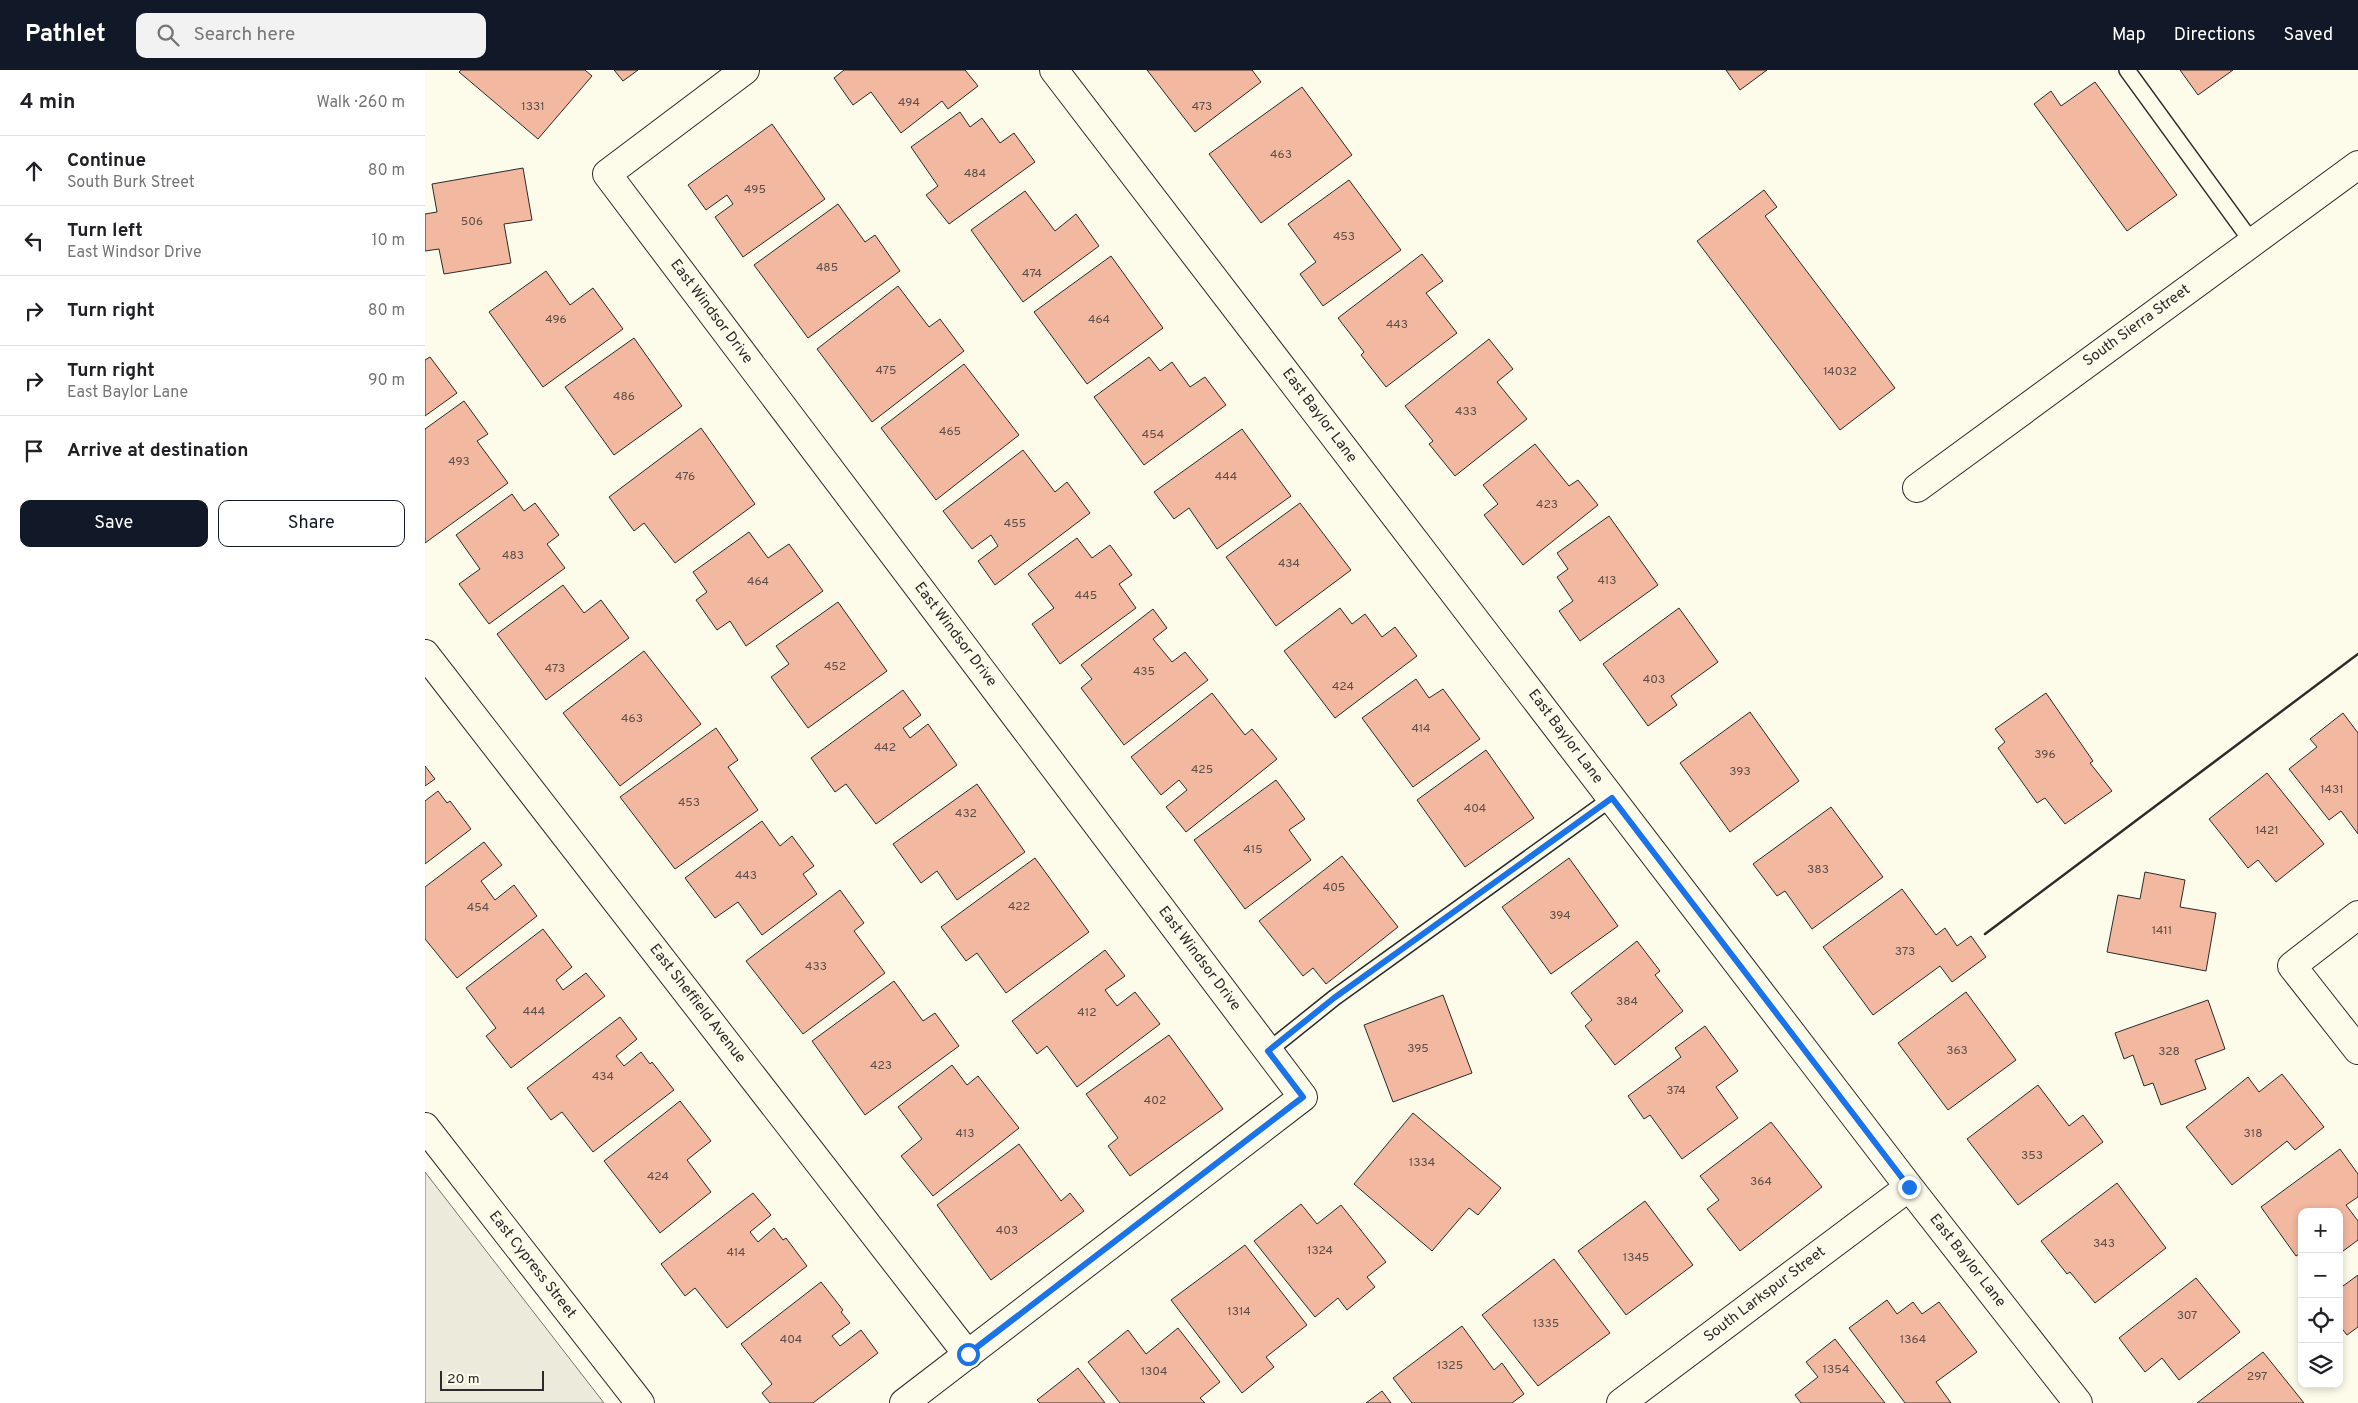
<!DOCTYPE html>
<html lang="en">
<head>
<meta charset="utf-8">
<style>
	:root { --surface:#fff; --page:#f2f2f2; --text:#202124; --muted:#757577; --line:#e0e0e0; --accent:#111827 }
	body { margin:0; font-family:Overpass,sans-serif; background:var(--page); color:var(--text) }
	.controls { position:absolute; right:15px; bottom:15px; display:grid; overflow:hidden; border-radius:10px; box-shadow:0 2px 8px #0003 }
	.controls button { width:45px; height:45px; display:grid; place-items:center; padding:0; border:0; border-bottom:1px solid var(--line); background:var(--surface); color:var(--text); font:25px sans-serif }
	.scale { position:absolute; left:15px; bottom:12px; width:104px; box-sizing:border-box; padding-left:5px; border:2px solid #2b2b2b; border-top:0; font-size:14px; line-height:18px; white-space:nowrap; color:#2b2b2b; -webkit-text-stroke:4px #fdfbea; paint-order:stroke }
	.stop { position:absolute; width:15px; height:15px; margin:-11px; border:4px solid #1a73e8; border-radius:50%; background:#fff }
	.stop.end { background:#1a73e8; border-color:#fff; box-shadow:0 1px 5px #0008 }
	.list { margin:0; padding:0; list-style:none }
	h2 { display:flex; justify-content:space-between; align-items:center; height:65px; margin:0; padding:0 20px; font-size:21px }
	h2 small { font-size:16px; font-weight:400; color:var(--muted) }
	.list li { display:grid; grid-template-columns:32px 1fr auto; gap:15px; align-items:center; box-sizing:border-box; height:70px; padding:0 20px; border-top:1px solid var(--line) }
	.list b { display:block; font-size:19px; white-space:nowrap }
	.list p { margin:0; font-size:16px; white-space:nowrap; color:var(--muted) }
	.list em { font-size:16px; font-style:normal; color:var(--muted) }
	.actions { display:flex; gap:10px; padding:15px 20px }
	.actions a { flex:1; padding:11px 0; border:1px solid var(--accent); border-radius:10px; text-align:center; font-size:18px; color:var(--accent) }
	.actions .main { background:var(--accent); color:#fff }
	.icon { flex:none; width:28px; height:28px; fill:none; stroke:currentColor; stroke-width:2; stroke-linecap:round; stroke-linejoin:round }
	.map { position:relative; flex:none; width:1933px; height:1333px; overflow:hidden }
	header { display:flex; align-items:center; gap:30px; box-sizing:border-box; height:70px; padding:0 25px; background:var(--accent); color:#fff }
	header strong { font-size:24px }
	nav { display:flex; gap:28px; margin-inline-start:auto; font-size:18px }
	.search { width:350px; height:45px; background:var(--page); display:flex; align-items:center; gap:12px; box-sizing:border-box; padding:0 18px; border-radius:10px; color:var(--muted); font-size:19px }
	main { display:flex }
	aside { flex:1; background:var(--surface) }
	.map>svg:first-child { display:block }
	.green { fill:#ecebdb; stroke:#74746e }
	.building { fill:#f2b8a0; stroke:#2b2b2b }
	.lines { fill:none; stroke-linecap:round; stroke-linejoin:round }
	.lane-casing { stroke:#2b2b2b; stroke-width:18 }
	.street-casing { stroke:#2b2b2b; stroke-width:30 }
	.secondary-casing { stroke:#2b2b2b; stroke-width:30 }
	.lane { stroke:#fdfbea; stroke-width:15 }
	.street { stroke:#fdfbea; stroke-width:28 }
	.secondary { stroke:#fdfbea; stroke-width:28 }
	.wall { stroke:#2b2b2b; stroke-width:2.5 }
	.route { stroke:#1a73e8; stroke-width:6 }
	.labels { text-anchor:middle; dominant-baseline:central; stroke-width:4; stroke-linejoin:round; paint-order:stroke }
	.number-label { font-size:12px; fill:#5d4e48 }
	.street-label { font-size:15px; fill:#2b2b2b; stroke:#fdfbea }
</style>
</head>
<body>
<header>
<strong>Pathlet</strong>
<div class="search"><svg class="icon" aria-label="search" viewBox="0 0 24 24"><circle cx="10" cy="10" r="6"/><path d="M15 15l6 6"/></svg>Search here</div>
<nav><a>Map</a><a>Directions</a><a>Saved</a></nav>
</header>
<main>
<aside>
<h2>4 min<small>Walk · 260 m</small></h2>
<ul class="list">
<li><svg class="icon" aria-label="ahead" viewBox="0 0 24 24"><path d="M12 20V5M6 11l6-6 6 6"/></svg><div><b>Continue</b><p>South Burk Street</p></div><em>80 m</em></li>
<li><svg class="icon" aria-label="left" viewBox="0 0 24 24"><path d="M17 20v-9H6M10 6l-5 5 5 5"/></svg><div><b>Turn left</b><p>East Windsor Drive</p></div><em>10 m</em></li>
<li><svg class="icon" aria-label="right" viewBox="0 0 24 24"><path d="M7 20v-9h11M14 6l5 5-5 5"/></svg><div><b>Turn right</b></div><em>80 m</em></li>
<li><svg class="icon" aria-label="right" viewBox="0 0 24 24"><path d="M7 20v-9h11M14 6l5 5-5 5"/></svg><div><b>Turn right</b><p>East Baylor Lane</p></div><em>90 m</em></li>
<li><svg class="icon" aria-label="arrive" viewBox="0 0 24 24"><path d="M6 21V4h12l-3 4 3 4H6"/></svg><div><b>Arrive at destination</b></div></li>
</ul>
<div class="actions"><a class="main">Save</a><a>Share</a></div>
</aside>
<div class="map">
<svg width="1933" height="1333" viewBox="0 0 1933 1333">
	<rect width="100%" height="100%" fill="#fdfbea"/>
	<path class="green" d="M0,1102L179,1333H0Z"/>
	<path class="building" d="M36,0H160L167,6L113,69L34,2Z
		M189,0H213L198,11Z
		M419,0H540L553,16L523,39L517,31L476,63L446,22L428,35L409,8Z
		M722,0H827L836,12L770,62Z
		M1301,0H1342L1315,20Z
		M1755,0H1808L1773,25Z
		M1670,12L1752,125L1702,161L1609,34L1626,21L1636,36Z
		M877,17L927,85L836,153L784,84Z
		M535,42L545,57L557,48L575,73L589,63L610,92L524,154L501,125L513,116L486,77Z
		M347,54L400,129L318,187L290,147L308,134L302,125L281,140L263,115Z
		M98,98L107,150L79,154L86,193L19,204L14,179L0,181V144L12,142L7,114Z
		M924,110L976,180L898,236L875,204L891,192L863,154Z
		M1339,120L1352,137L1340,146L1470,318L1415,360L1272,171Z
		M600,121L630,161L651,144L674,176L598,232L546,160Z
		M413,134L440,172L450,165L475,201L383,268L329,195Z
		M997,184L1018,211L1001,223L1032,263L961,317L936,285L939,282L913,248Z
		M686,186L738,258L662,314L609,242Z
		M121,201L145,235L168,218L198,259L118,317L64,242Z
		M473,216L504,257L515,249L539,281L447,352L392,279Z
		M209,268L257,336L189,385L140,317Z
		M1064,269L1088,299L1072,312L1102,349L1030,406L1004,374L1008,371L980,336Z
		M5,287L32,323L0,346V290Z
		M724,287L735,301L747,292L765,317L780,307L801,335L719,395L669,327Z
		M539,294L594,365L511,430L456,358Z
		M39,331L63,364L52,371L83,413L0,473V359Z
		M276,358L330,434L250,493L219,453L209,461L184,427Z
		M817,359L866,426L792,479L764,438L749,449L729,422Z
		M1110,374L1144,416L1153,410L1173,435L1098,495L1059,445L1073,434L1058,415Z
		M598,380L630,422L642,412L665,443L570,515L553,491L573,476L566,465L547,479L518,441Z
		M87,424L99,441L110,433L134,465L122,474L140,498L64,554L34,514L55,499L31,465Z
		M875,433L926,500L851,556L801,487Z
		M1184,446L1233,515L1155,571L1134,541L1148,531L1132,507L1143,499L1132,483Z
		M324,462L343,488L364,474L398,521L321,576L305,551L292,560L271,530L282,522L268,502Z
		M652,468L667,488L685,475L707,505L694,514L711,538L635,594L607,554L629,538L603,504Z
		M138,515L159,543L176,530L204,568L121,630L72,564Z
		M413,532L462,601L383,658L346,607L364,594L351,576Z
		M915,538L927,554L940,544L957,567L970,557L992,586L910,648L859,581Z
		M1254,538L1293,592L1246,626L1252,635L1223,656L1178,594Z
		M728,539L742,558L728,569L747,592L760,582L783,610L699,675L656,618L667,609L656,595Z
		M219,581L276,654L195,716L138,643Z
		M991,609L1004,628L1018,619L1055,669L988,717L937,648Z
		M478,620L496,645L478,658L485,668L503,654L532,695L451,754L421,714L410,722L386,688Z
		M787,623L820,665L827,659L852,689L761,762L741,737L762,720L754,710L736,725L706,687Z
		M1621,623L1668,691L1665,693L1687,721L1640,754L1620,728L1612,733L1573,678L1580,672L1570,659Z
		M1325,642L1374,711L1305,762L1255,693Z
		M1918,643L1933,663V764L1916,741L1904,750L1864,699L1892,677L1885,669Z
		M291,658L313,690L303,697L333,740L250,799L195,727Z
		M1061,680L1109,748L1040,797L992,730Z
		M0,696L10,709L0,716Z
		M1842,703L1899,774L1851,812L1833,790L1823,798L1784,749Z
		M851,710L880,749L864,760L886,790L820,839L769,770Z
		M552,714L600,782L532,830L512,801L496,813L468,774Z
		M13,721L22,733L25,731L46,759L0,794V731Z
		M1406,737L1458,807L1387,859L1360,821L1352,826L1328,794Z
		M337,751L355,776L367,766L389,796L378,804L392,824L337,865L313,832L290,848L260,808Z
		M59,772L77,795L56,811L70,830L89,815L112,846L32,908L0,869V817Z
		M917,786L973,857L901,914L888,898L878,906L834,851Z
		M610,788L664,862L581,923L552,883L541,891L516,857Z
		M1144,788L1193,856L1126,904L1077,837Z
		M1720,802L1760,810L1755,837L1791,843L1781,901L1682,882L1693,825L1715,829Z
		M1477,819L1511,865L1520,858L1532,876L1546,866L1561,887L1527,912L1515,896L1448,945L1398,877Z
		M415,820L439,853L429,861L460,903L378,964L321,891Z
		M118,859L147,897L131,910L138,920L161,903L180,926L86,998L61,966L71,958L41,918Z
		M1212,871L1235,901L1230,905L1258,941L1190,995L1160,956L1167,950L1146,923Z
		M680,880L700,906L680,920L692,936L710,922L735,954L652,1017L622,976L612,984L587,951Z
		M469,911L498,951L510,943L534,976L440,1045L387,971Z
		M1541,922L1591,990L1523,1040L1473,973Z
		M1018,925L1047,1003L968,1032L939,955Z
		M1783,930L1800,979L1770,990L1781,1019L1736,1035L1728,1013L1719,1016L1708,985L1699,989L1690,963Z
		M195,947L212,969L191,986L199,996L216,982L225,994L227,992L249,1020L168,1082L137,1042L126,1050L102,1018Z
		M1280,956L1313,1001L1291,1017L1313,1048L1257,1089L1225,1045L1219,1049L1203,1026L1256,987L1250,978Z
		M744,965L798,1039L705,1106L683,1076L693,1068L661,1024Z
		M527,995L542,1015L553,1006L594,1058L508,1126L476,1086L497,1069L473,1037Z
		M1857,1004L1899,1057L1870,1080L1862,1071L1807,1115L1761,1057L1823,1007L1834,1022Z
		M1613,1015L1644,1056L1658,1045L1678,1072L1593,1135L1542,1069Z
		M255,1031L286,1071L262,1090L286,1122L235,1163L179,1091Z
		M988,1043L1076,1118L1053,1145L1044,1138L1007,1181L929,1114Z
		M1346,1052L1397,1117L1315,1181L1282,1139L1294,1130L1275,1106Z
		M594,1074L636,1131L645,1123L659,1141L566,1210L512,1135Z
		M1915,1079L1933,1104V1127L1921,1135L1933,1151V1170L1914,1184V1142H1877V1182L1871,1186L1836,1137Z
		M1692,1113L1741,1178L1670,1233L1645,1202L1642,1204L1616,1171Z
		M328,1123L346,1145L325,1162L333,1172L349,1158L358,1170L361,1168L382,1196L302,1258L270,1218L260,1226L236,1194Z
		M1220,1131L1268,1195L1201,1245L1153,1181Z
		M876,1134L892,1154L916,1135L961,1192L942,1207L950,1217L922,1240L913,1228L890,1247L829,1171Z
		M820,1175L882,1255L841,1287L849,1297L817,1323L746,1230Z
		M1129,1189L1185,1263L1113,1316L1057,1245Z
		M1933,1205V1257L1922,1265L1914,1255V1219Z
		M1771,1208L1815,1262L1754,1310L1737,1288L1720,1302L1694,1268Z
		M396,1212L418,1240L416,1242L425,1253L407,1266L415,1276L436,1260L453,1283L388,1333H345L337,1323L347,1314L316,1274Z
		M1462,1230L1472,1244L1488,1232L1497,1244L1514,1232L1552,1282L1511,1312L1526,1333H1480L1424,1258Z
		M1037,1256L1069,1300L1077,1293L1099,1324L1087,1333H987L968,1308Z
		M753,1258L795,1312L775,1328L780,1333H695L663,1292L703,1260L721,1284Z
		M1410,1269L1460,1333H1376L1370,1325L1393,1307L1381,1292Z
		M1838,1282L1879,1333H1772Z
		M653,1298L680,1333H615L612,1330Z
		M957,1321L966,1333H941Z"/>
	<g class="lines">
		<g class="lane-casing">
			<path id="lane" d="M1702,0L1827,172
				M843,981L909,928L1187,728"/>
		</g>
		<g class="street-casing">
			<path id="street" d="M320,0L182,104L878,1027L479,1333
				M629,0L1484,1117L1653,1333
				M1492,418L1933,95
				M0,584L543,1285
				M1933,845L1867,896L1933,980
				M1196,1333L1484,1117"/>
		</g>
		<g class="secondary-casing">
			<path id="secondary" d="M0,1057L215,1333"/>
		</g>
		<use href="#lane" class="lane"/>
		<use href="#street" class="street"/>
		<use href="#secondary" class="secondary"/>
		<path class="wall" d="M1560,864L1933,584"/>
	</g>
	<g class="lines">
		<path class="route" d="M543,1284L878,1027L843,981L909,928L1187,728L1484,1117"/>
	</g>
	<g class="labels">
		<g class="number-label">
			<text x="484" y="33">494</text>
			<text x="108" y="37">1331</text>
			<text x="777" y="37">473</text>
			<text x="856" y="85">463</text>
			<text x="550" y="104">484</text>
			<text x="330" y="120">495</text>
			<text x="47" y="152">506</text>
			<text x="919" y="167">453</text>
			<text x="402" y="198">485</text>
			<text x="607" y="204">474</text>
			<text x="131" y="250">496</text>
			<text x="674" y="250">464</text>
			<text x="972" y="255">443</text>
			<text x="461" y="301">475</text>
			<text x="1415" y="302">14032</text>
			<text x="199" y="327">486</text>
			<text x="1041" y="342">433</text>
			<text x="525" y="362">465</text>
			<text x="728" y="365">454</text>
			<text x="34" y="392">493</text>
			<text x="260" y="407">476</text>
			<text x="801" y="407">444</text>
			<text x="1122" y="435">423</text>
			<text x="590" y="454">455</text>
			<text x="88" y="486">483</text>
			<text x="864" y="494">434</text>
			<text x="1182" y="511">413</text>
			<text x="333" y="512">464</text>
			<text x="661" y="526">445</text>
			<text x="410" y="597">452</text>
			<text x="130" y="599">473</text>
			<text x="719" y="602">435</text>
			<text x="1229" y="610">403</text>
			<text x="918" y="617">424</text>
			<text x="207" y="649">463</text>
			<text x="996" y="659">414</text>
			<text x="460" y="678">442</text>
			<text x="1620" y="685">396</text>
			<text x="777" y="700">425</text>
			<text x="1315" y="702">393</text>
			<text x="1907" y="720">1431</text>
			<text x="264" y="733">453</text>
			<text x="1050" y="739">404</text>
			<text x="541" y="744">432</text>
			<text x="1842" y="761">1421</text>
			<text x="828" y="780">415</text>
			<text x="1393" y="800">383</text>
			<text x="321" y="806">443</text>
			<text x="909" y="818">405</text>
			<text x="594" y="837">422</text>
			<text x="53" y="838">454</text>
			<text x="1135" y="846">394</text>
			<text x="1737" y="861">1411</text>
			<text x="1480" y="882">373</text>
			<text x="391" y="897">433</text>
			<text x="1202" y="932">384</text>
			<text x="109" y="942">444</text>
			<text x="662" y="943">412</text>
			<text x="993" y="979">395</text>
			<text x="1532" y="981">363</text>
			<text x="1744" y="982">328</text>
			<text x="456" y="996">423</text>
			<text x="178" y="1007">434</text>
			<text x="1251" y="1021">374</text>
			<text x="730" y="1031">402</text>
			<text x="540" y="1064">413</text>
			<text x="1828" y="1064">318</text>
			<text x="1607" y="1086">353</text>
			<text x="997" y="1093">1334</text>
			<text x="233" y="1107">424</text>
			<text x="1336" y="1112">364</text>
			<text x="582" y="1161">403</text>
			<text x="1679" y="1174">343</text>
			<text x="895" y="1181">1324</text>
			<text x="311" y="1183">414</text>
			<text x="1211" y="1188">1345</text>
			<text x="814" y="1242">1314</text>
			<text x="1762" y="1246">307</text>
			<text x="1121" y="1254">1335</text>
			<text x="366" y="1270">404</text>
			<text x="1488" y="1270">1364</text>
			<text x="1025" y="1296">1325</text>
			<text x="1411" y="1300">1354</text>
			<text x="729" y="1302">1304</text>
			<text x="1832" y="1307">297</text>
		</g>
		<g class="street-label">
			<text transform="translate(286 242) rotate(53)">East Windsor Drive</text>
			<text transform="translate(1712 256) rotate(-36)">South Sierra Street</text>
			<text transform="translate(894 346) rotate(53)">East Baylor Lane</text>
			<text transform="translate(530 565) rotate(53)">East Windsor Drive</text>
			<text transform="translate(1140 667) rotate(53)">East Baylor Lane</text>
			<text transform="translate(774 889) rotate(53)">East Windsor Drive</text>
			<text transform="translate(272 934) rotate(52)">East Sheffield Avenue</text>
			<text transform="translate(1542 1191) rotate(52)">East Baylor Lane</text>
			<text transform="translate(107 1195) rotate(52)">East Cypress Street</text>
			<text transform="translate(1340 1225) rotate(-37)">South Larkspur Street</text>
		</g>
	</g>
</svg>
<div class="controls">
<button>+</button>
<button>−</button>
<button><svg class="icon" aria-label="locate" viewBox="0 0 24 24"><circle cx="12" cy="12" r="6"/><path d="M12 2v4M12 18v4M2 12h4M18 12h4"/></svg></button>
<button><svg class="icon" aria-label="layers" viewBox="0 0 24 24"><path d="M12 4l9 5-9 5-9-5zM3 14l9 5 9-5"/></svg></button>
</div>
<div class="scale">20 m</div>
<div class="stop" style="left:543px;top:1284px"></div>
<div class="stop end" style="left:1484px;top:1117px"></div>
</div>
</main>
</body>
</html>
